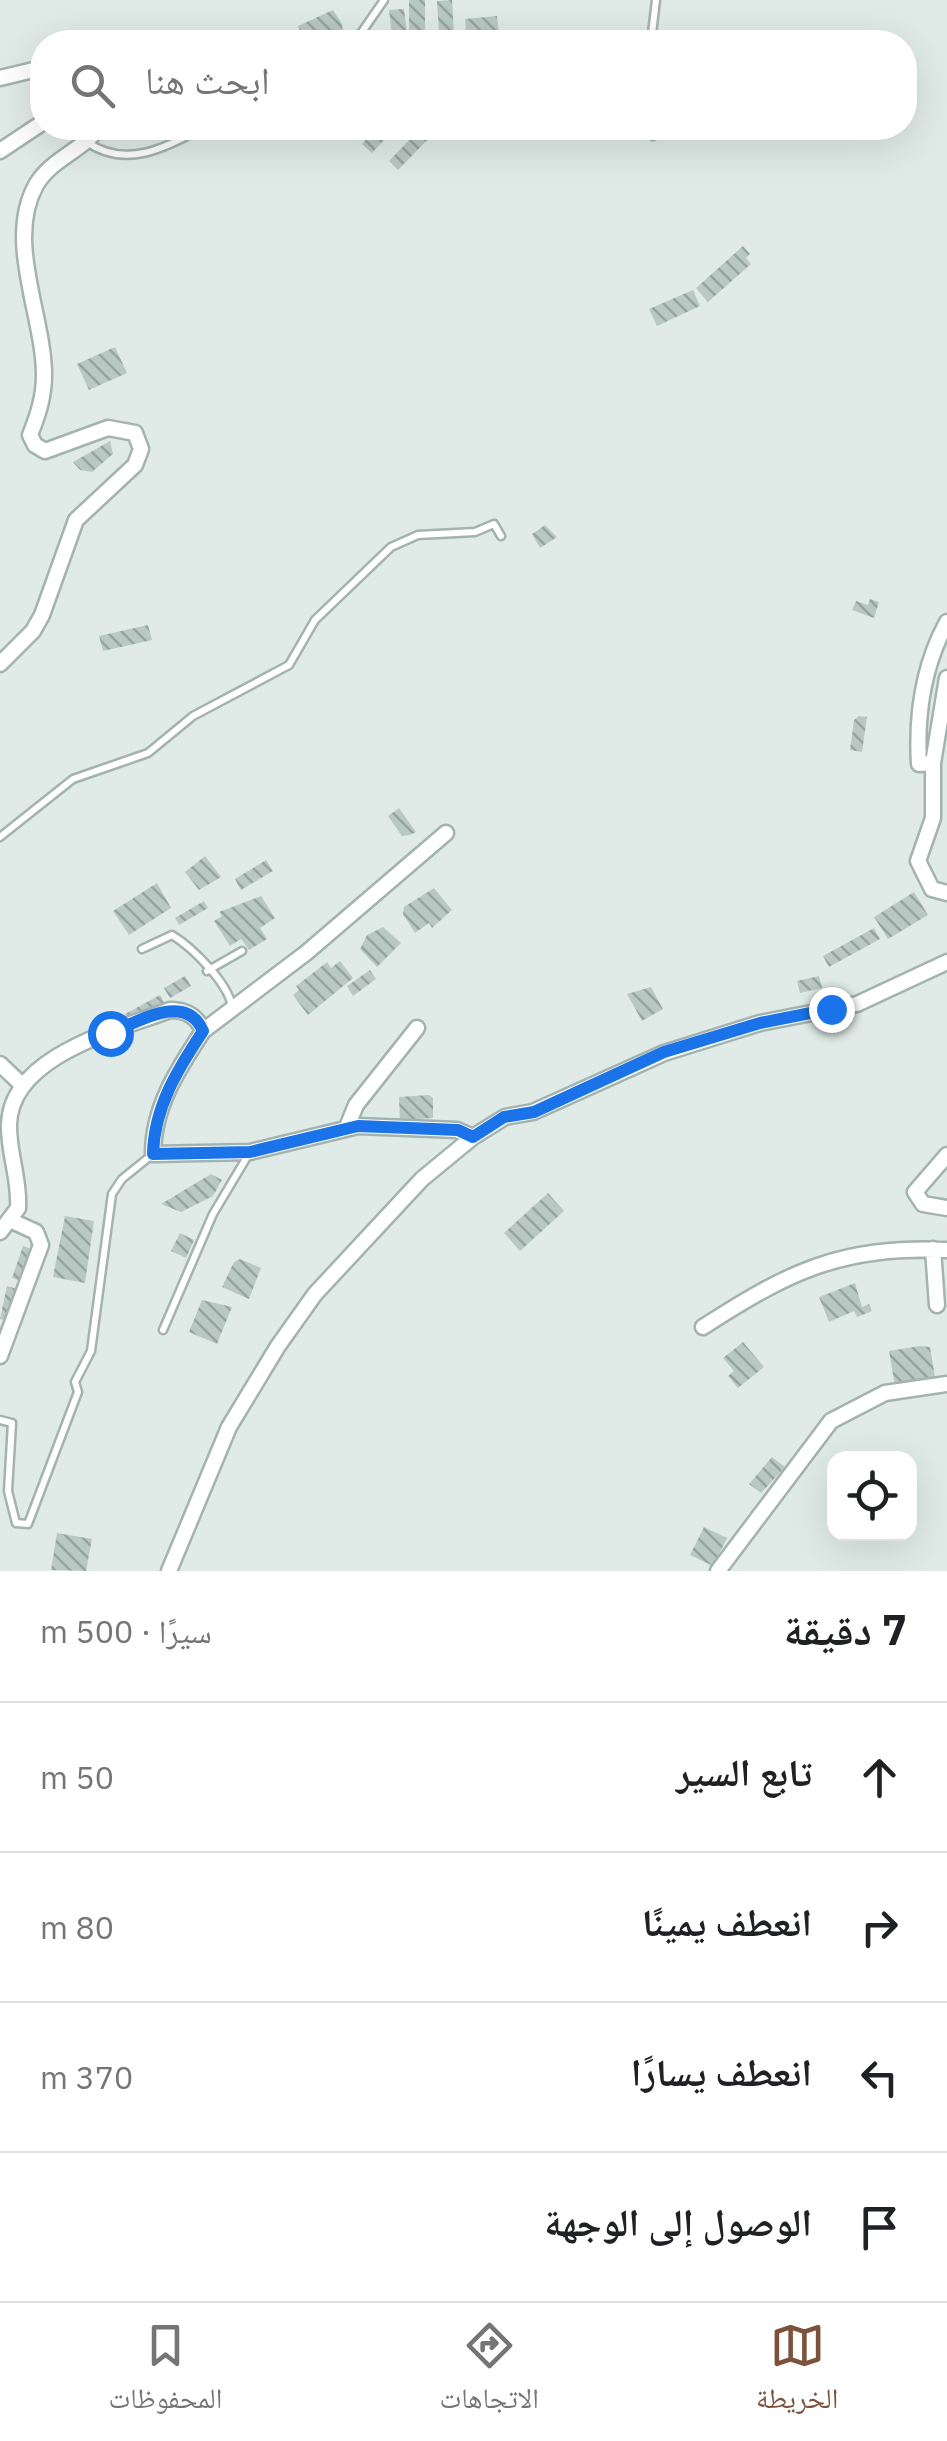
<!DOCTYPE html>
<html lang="ar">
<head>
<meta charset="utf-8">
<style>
	:root { --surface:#fff; --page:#f6f6f6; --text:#202124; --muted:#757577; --line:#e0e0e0; --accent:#7d523d }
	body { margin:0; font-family:"IBM Plex Sans","Noto Naskh Arabic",sans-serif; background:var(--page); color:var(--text); direction:rtl }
	.controls { position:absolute; right:30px; bottom:30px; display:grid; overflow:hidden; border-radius:20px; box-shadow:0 10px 40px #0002 }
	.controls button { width:90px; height:90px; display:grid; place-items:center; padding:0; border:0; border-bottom:2px solid var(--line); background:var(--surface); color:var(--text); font:50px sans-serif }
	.stop { position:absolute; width:30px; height:30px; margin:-22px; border:8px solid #1a73e8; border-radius:50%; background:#fff }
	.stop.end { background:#1a73e8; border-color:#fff; box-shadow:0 2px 10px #0008 }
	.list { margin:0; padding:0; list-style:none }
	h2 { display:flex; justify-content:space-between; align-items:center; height:130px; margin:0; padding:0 40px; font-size:42px }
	h2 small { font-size:32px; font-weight:400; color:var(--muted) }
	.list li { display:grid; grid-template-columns:65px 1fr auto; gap:30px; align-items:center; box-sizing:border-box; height:150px; padding:0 40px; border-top:2px solid var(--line) }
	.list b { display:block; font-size:38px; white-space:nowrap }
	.list em { font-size:32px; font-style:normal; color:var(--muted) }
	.icon { flex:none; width:55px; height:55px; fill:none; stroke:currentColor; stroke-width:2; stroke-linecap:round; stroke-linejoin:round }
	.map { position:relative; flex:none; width:947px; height:1571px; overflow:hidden; direction:ltr }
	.search { position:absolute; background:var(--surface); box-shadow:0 10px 40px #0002; left:30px; right:30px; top:30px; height:110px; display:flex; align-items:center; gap:25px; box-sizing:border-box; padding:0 35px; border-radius:40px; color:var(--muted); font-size:38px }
	.sheet { height:730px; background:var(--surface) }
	nav { display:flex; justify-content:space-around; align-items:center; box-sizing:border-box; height:140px; border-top:2px solid var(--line); background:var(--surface); font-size:28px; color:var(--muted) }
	nav a { display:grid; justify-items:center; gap:5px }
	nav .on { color:var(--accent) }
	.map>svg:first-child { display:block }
	.building { fill:url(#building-back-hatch) }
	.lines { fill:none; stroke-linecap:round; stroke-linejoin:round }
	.service-casing { stroke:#a3b3af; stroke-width:11 }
	.minor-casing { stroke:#a3b3af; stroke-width:19 }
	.service { stroke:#fff; stroke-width:6 }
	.minor { stroke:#fff; stroke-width:14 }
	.route { stroke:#1a73e8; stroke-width:12 }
</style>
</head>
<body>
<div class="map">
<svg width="947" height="1571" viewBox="0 0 947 1571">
	<defs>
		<pattern id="building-back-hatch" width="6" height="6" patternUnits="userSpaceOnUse" patternTransform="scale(2.5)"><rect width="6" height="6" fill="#b9c8c3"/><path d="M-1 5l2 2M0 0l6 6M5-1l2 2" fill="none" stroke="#96a49f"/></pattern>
	</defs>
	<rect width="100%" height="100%" fill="#e0ebe7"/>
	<path class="building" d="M409,0H425V32L409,33Z
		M452,0L454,33H439L437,1Z
		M404,9L408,42H381L380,36L392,35L389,10Z
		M333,10L342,24L344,42H305L298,26Z
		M497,16L500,42H467L465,19Z
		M376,128H395L372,153L362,144Z
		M421,128H439L398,170L389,161Z
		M743,246L750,254L746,258L751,264L708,302L696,288Z
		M693,290L700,306L657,326L649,309Z
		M115,347L127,373L89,390L77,364Z
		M110,441L113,454L92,472L80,470L73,462Z
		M545,525L557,537L540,548L532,534Z
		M870,599L879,602L874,618L852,610L856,601L868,605Z
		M148,625L152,640L103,651L99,636Z
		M859,716L867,717L862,752L850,750L854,720Z
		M399,808L416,832L410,835L402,836L388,816Z
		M205,856L221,877L199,890L185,872Z
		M266,860L273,871L241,890L235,879Z
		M157,883L171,908L129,935L113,911Z
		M434,888L452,910L432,928L429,923L415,933L403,914L404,907Z
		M914,892L928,915L888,939L874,917Z
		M261,896L275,918L260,928L267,939L249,950L241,939L230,946L214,921L222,916L219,912Z
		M204,901L208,908L179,925L175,918Z
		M383,927L401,943L377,967L360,949L367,935Z
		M874,928L880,939L829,967L823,956Z
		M340,961L353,978L308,1015L293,995L299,990L296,986L327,962L331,968Z
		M370,970L376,979L353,996L347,986Z
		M185,976L191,986L170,998L164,988Z
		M819,976L822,988L800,993L797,981Z
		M651,987L663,1009L642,1021L627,994Z
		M160,995L165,1004L129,1023L125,1014Z
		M429,1095L433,1098V1118L418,1119V1125L400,1122L399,1097Z
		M211,1174L222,1180L213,1196L181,1212L161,1204Z
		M548,1193L564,1211L520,1251L504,1233Z
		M65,1216L94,1221L85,1283L53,1277Z
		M180,1233L194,1240L186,1258L171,1251Z
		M23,1246L32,1249L21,1281L12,1278Z
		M240,1259L261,1268L249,1299L222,1287L234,1262Z
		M855,1283L862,1307L869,1304L872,1311L857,1317L854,1311L829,1322L819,1297Z
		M7,1286L20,1290L11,1322L0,1319Z
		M202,1300L232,1307L217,1344L189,1332Z
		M743,1342L764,1367L738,1388L728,1376L734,1371L723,1358Z
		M920,1346L930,1347L935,1377L895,1386L889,1351Z
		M772,1457L785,1467L761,1493L749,1484Z
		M704,1527L727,1538L713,1566L690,1555Z
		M57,1533L92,1539L86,1571L51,1570Z"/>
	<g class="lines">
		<g class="service-casing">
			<path id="service" d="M355,42L384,0
				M651,42L656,0
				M650,128L653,136L666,128
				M87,142C125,169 166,148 202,128
				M0,837L73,779L148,753L193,716L289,665L315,620L391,547L418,535L475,532L494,524L501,536
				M142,949L172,935C193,948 227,982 232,1006
				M207,971L242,951
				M163,1330L213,1214L250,1152
				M0,1420L12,1423L8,1491L16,1523L28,1524L78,1392L75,1382L91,1351L112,1194L122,1179L153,1154"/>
		</g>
		<g class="minor-casing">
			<path id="minor" d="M0,78L42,68
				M0,151L42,123
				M0,664L33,631L42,615L76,520L135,465L141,449L135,433L108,428L45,451L35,445L30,435C38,415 44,397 44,375C44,316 5,241 36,185C51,159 82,151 98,128
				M947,678L933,763V818L918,861L932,889L947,893
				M933,763L919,764C916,714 923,666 947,622
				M203,1031L306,953L446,833
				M0,1064L21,1084
				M347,1127L356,1105L417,1028
				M947,1155L915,1192L923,1204L947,1208
				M0,1232L18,1208C20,1179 8,1152 9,1124C11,1056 117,1030 170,1010C186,1010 197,1016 203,1031C178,1069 153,1107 153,1154L250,1152L358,1126L457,1130L473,1137
				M933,1249L937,1305
				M703,1327C790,1271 840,1246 947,1250
				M0,1356L41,1245L36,1232L12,1221
				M169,1571L229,1427L278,1346L315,1294L422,1179L473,1137L505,1117L533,1112L664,1053L760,1023L857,1004L947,962
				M718,1571L831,1421L885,1393L947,1384"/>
		</g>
		<use href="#service" class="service"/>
		<use href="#minor" class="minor"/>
	</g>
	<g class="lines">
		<path class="route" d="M110,1033C138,1022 186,991 203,1031C178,1069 154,1107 153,1154L250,1152L358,1126L458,1130L473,1137L504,1117L534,1112L664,1052L760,1023L831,1009"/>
	</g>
</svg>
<div class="controls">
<button><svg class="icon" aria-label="locate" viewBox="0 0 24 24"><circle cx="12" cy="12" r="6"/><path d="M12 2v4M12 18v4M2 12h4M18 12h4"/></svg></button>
</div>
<div class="stop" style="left:110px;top:1033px"></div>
<div class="stop end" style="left:831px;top:1009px"></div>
<div class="search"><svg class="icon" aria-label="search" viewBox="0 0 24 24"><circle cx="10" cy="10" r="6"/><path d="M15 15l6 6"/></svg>ابحث هنا</div>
</div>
<section class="sheet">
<h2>7 دقيقة<small>سيرًا · 500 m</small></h2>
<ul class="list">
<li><svg class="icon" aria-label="ahead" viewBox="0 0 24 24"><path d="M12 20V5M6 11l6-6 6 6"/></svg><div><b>تابع السير</b></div><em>50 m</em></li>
<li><svg class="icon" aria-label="right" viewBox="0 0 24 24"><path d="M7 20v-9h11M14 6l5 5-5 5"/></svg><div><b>انعطف يمينًا</b></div><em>80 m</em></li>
<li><svg class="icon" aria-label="left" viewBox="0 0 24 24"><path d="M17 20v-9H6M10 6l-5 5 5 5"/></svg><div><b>انعطف يسارًا</b></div><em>370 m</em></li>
<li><svg class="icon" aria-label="arrive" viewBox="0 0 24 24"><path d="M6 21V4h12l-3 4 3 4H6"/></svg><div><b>الوصول إلى الوجهة</b></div></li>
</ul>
</section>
<nav>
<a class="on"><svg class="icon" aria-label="map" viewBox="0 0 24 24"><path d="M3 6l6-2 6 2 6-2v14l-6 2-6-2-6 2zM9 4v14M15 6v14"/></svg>الخريطة</a>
<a><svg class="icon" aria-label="directions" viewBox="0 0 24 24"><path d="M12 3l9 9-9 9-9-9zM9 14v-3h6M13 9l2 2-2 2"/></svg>الاتجاهات</a>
<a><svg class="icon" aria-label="saved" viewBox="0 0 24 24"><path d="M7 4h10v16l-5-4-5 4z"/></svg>المحفوظات</a>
</nav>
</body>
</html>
